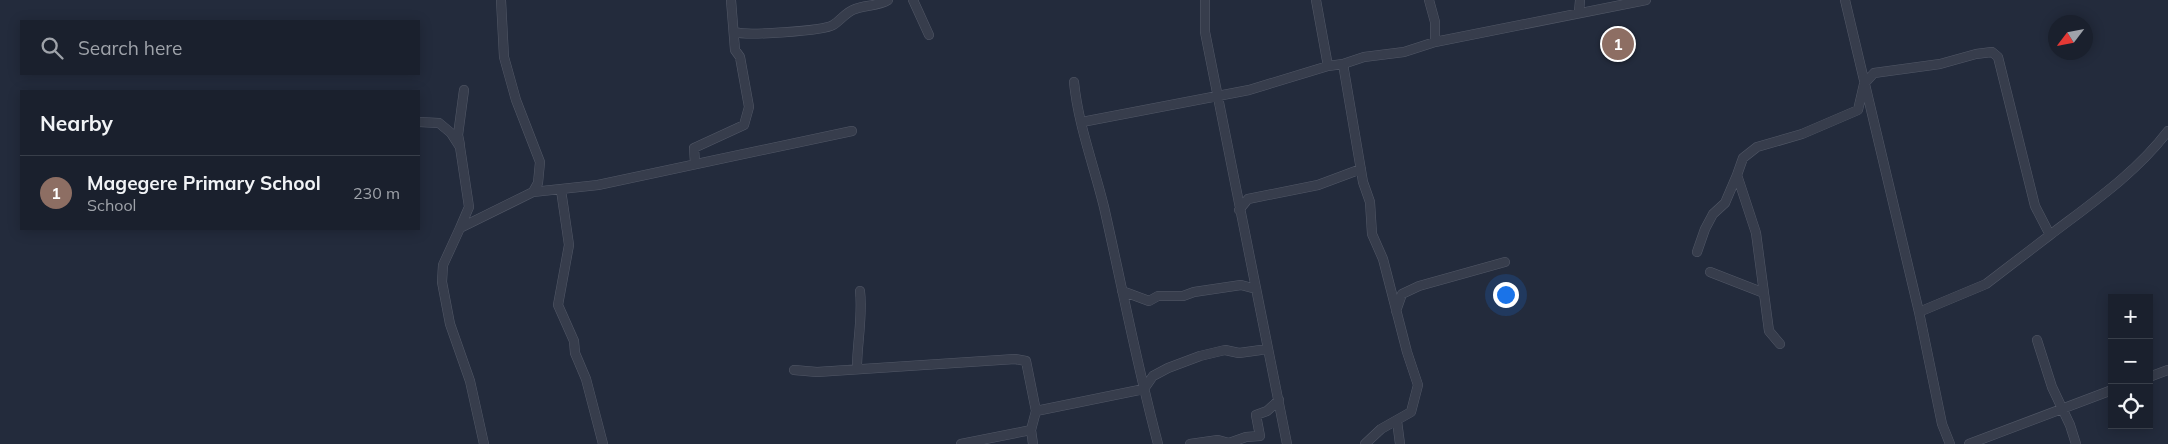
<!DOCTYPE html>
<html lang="en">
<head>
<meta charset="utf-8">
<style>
	:root { --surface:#1a202d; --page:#232835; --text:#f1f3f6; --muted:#9fa3aa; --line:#383e49; --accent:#87a8f7 }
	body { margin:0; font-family:Mulish,sans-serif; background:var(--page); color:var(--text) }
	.controls { position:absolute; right:15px; bottom:15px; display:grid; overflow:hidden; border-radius:0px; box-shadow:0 2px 12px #0003 }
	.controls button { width:45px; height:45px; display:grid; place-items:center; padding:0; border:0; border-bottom:1px solid var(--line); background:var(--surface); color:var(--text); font:25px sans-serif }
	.compass { position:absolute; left:2048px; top:15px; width:45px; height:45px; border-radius:50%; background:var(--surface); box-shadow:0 2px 12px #0003; rotate:238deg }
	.you { position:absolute; left:1505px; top:294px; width:18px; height:18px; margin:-12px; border:4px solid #fff; border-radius:50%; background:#1a73e8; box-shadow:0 0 0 8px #1a73e833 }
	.badge { display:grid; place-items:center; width:32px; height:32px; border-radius:50%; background:var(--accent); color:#fff; font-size:16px; font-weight:700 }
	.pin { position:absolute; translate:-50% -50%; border:2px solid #fff; box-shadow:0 1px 5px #0006 }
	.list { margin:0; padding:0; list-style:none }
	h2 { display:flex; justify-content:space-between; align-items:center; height:65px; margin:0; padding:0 20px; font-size:21px }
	h2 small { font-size:16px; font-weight:400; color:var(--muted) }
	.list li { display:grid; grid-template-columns:32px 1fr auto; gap:15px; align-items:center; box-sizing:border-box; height:75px; padding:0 20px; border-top:1px solid var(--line) }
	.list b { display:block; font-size:19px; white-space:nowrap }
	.list p { margin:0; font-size:16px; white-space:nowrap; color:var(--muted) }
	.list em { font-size:16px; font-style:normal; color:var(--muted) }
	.icon { flex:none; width:28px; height:28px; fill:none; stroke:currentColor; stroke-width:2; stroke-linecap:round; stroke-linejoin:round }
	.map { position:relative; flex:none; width:2168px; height:444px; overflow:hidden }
	.search { position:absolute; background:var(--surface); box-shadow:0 2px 12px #0003; left:20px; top:20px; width:400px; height:55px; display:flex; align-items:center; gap:12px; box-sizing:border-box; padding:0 18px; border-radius:0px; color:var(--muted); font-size:19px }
	.panel { position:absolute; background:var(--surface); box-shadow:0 2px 12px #0003; left:20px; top:90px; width:400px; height:140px; border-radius:0px }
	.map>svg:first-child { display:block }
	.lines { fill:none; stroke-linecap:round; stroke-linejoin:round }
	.street-casing { stroke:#525867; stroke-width:10 }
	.street { stroke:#373d4c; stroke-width:9 }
</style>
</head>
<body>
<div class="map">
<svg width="2168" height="444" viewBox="0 0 2168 444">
	<rect width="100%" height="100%" fill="#232b3c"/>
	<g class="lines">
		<g class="street-casing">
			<path id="street" d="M913,0L929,35
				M1205,0V32L1287,444
				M1316,0L1328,66
				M1845,0L1919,312L1942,424L1950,444
				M1579,12L1580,0
				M735,32C746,36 823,31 833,25C841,20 846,12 855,9C865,5 879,6 888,0
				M1435,42L1646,0
				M1074,82C1078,124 1094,166 1104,207C1122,286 1137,366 1158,444
				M419,122L439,123L451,133L460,147L469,207L460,228
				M1082,122L1249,90L1328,66L1343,64
				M460,145L458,135L464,90
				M695,163L694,148L744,125L749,107L740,57L735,50L731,0
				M561,190L569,245L558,305L574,341L575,353L586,379L603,444
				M533,192L598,185L852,131
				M1239,210L1248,199L1318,185L1361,169
				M1697,252L1705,229L1713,214L1725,203L1737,175
				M1710,272L1764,293
				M1122,291L1149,301L1158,296H1183L1194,292L1241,285L1256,289
				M1396,311L1402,294L1419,286L1505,262
				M1919,312L1986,284L2050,235
				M2037,340L2052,387L2070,425L2076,444
				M1780,344L1769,331L1756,233L1737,175L1743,158L1757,147L1802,134L1858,110L1864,84L1874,73L1940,64L1976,54L1992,52L1998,57L2035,206L2050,235C2092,203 2136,173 2168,131
				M857,368C857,343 863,316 860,291
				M794,370L817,372L1015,359L1026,361L1036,411L1031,430L1033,444
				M2149,377L2168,370
				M1036,411L1144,389L1153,376L1168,368L1200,356L1225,350L1239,353L1268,349
				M1397,421L1400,444
				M484,444L470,381L450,324L442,282L443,265L460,228L533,192L538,183L540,162L516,100L504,57L501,0
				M961,444L1031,430
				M1190,444L1218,440L1229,443L1246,437L1260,436L1256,415L1267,411L1279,400
				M1365,444L1381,429L1411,412L1418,385L1407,352L1383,259L1372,234L1370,202L1363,182L1343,64L1364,57L1404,52L1435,42V22L1429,0
				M1969,444L2112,390"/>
		</g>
		<use href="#street" class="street"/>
	</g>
</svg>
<div class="controls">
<button>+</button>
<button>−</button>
<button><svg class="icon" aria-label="locate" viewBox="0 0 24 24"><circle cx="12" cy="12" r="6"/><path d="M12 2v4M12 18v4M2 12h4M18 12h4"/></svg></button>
</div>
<svg class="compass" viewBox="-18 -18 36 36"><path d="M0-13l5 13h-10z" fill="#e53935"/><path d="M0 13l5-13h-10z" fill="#9fa3aa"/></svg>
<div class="you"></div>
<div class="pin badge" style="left:1618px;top:44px;background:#8d6e63">1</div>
<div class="search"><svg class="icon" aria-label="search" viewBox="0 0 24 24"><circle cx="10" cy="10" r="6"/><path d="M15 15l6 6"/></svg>Search here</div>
<section class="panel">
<h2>Nearby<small></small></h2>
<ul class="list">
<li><span class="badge" style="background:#8d6e63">1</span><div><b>Magegere Primary School</b><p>School</p></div><em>230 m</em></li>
</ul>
</section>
</div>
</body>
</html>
